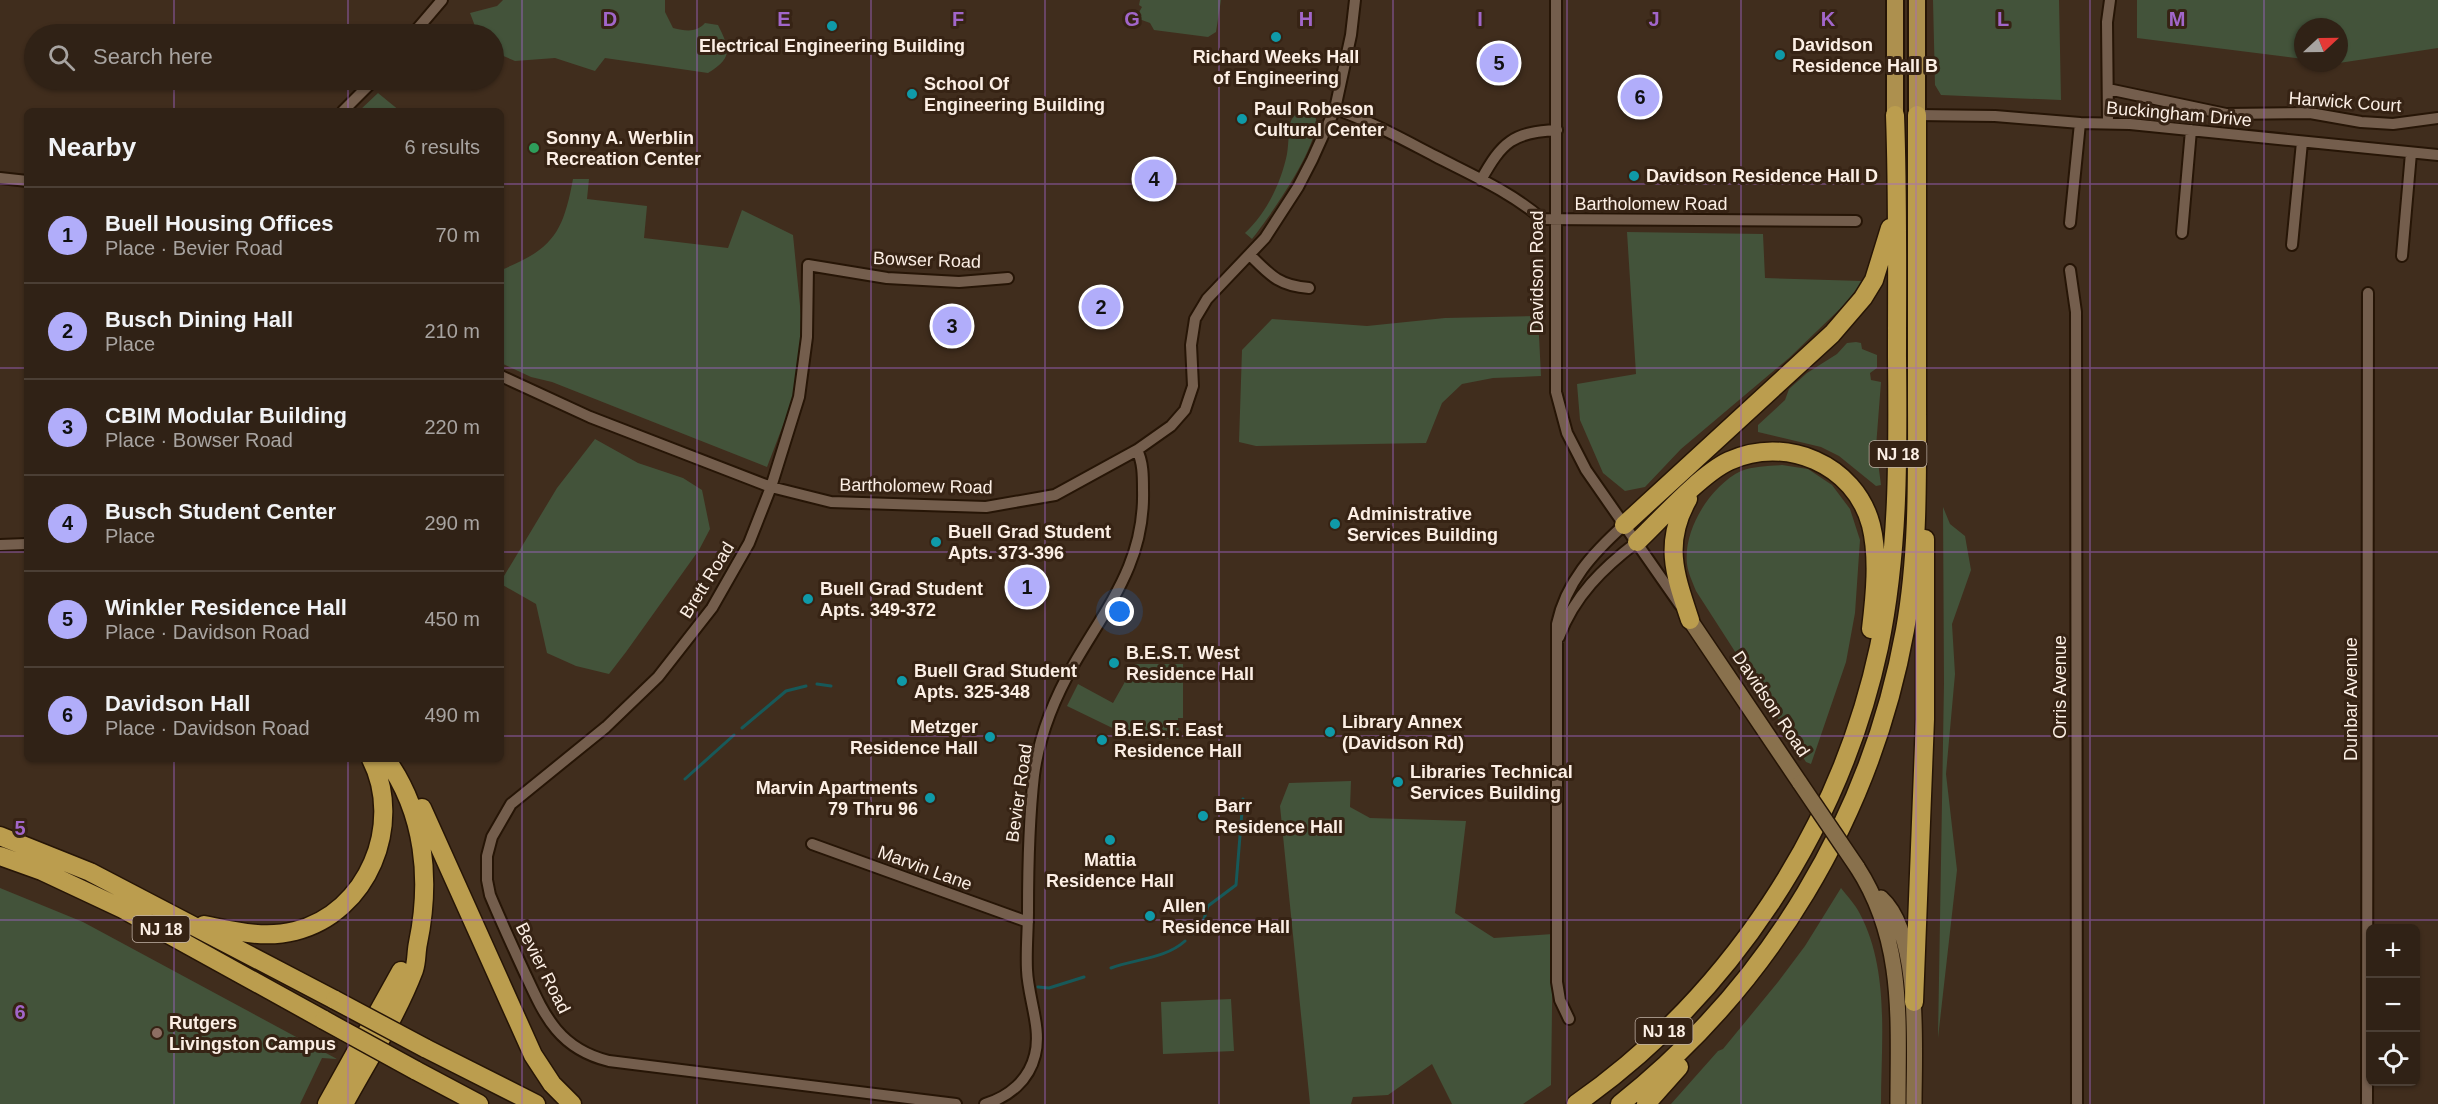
<!DOCTYPE html>
<html lang="en">
<head>
<meta charset="utf-8">
<style>
	:root { --surface:#302216; --page:#382a1f; --text:#f1f3f6; --muted:#a8a4a1; --line:#4b3f35; --accent:#b1adfa }
	body { margin:0; font-family:Helvetica,sans-serif; background:var(--page); color:var(--text) }
	.controls { position:absolute; right:18px; bottom:18px; display:grid; overflow:hidden; border-radius:9px; box-shadow:0 2px 4px #0004 }
	.controls button { width:54px; height:54px; display:grid; place-items:center; padding:0; border:0; border-bottom:2px solid var(--line); background:var(--surface); color:var(--text); font:30px sans-serif }
	.compass { position:absolute; left:2294px; top:18px; width:54px; height:54px; border-radius:50%; background:var(--surface); box-shadow:0 2px 4px #0004; rotate:68deg }
	.you { position:absolute; left:1120px; top:612px; width:21px; height:21px; margin:-15px; border:4px solid #fff; border-radius:50%; background:#1a73e8; box-shadow:0 0 0 9px #1a73e833 }
	.badge { display:grid; place-items:center; width:39px; height:39px; border-radius:50%; background:var(--accent); color:#111; font-size:20px; font-weight:700 }
	.pin { position:absolute; translate:-50% -50%; border:3px solid #fff; box-shadow:0 2px 6px #0006 }
	.list { margin:0; padding:0; list-style:none }
	h2 { display:flex; justify-content:space-between; align-items:center; height:78px; margin:0; padding:0 24px; font-size:26px }
	h2 small { font-size:20px; font-weight:400; color:var(--muted) }
	.list li { display:grid; grid-template-columns:39px 1fr auto; gap:18px; align-items:center; box-sizing:border-box; height:96px; padding:0 24px; border-top:2px solid var(--line) }
	.list b { display:block; font-size:22px; white-space:nowrap }
	.list p { margin:0; font-size:20px; white-space:nowrap; color:var(--muted) }
	.list em { font-size:20px; font-style:normal; color:var(--muted) }
	.icon { flex:none; width:33px; height:33px; fill:none; stroke:currentColor; stroke-width:2; stroke-linecap:round; stroke-linejoin:round }
	.map { position:relative; flex:none; width:2438px; height:1104px; overflow:hidden }
	.search { position:absolute; background:var(--surface); box-shadow:0 2px 4px #0004; left:24px; top:24px; width:480px; height:66px; display:flex; align-items:center; gap:15px; box-sizing:border-box; padding:0 21px; border-radius:33px; color:var(--muted); font-size:22px }
	.panel { position:absolute; background:var(--surface); box-shadow:0 2px 4px #0004; left:24px; top:108px; width:480px; height:654px; border-radius:9px }
	.map>svg:first-child { display:block }
	.green { fill:#43533a }
	.lines { fill:none; stroke-linecap:round; stroke-linejoin:round }
	.stream { stroke:#175959; stroke-width:3 }
	.minor-casing { stroke:#261506; stroke-width:14 }
	.secondary-casing { stroke:#261506; stroke-width:18 }
	.trunk-casing { stroke:#261506; stroke-width:20 }
	.motorway-casing { stroke:#261506; stroke-width:21 }
	.minor { stroke:#745e4d; stroke-width:10 }
	.secondary { stroke:#89714d; stroke-width:15 }
	.trunk { stroke:#ad904e; stroke-width:16 }
	.motorway { stroke:#bb9d4e; stroke-width:18 }
	.secondary-bridge-casing { stroke:#261506; stroke-width:18; stroke-linecap:butt }
	.motorway-bridge-casing { stroke:#261506; stroke-width:21; stroke-linecap:butt }
	.secondary-bridge { stroke:#89714d; stroke-width:15 }
	.motorway-bridge { stroke:#bb9d4e; stroke-width:18 }
	.grid { fill:none; stroke:#a266ca; stroke-width:1.5; stroke-opacity:0.55 }
	.culture-dot { fill:#0f9aa8; stroke:#362314; stroke-width:2 }
	.leisure-dot { fill:#2e9e5b; stroke:#362314; stroke-width:2 }
	.education-dot { fill:#8d6e63; stroke:#362314; stroke-width:2 }
	.labels { text-anchor:middle; dominant-baseline:central; stroke-width:6; stroke-linejoin:round; paint-order:stroke }
	.shield { fill:#362314; stroke:#c1b2a6; stroke-width:1.5 }
	.shield-label { font-size:16px; font-weight:bold; fill:#fcefe5 }
	.poi-label { font-size:18px; font-weight:bold; fill:#fcefe5; stroke:#362314; text-anchor:start }
	.street-label { font-size:18px; fill:#fcefe5; stroke:#362314 }
	.grid-label { font-size:20px; text-anchor:middle; font-weight:bold; fill:#a266ca; stroke:#362314; stroke-width:6; stroke-linejoin:round; paint-order:stroke }
</style>
</head>
<body>
<div class="map">
<svg width="2438" height="1104" viewBox="0 0 2438 1104">
	<rect width="100%" height="100%" fill="#402d1d"/>
	<path class="green" d="M503,0H665V12L673,28C686,31 696,33 705,23L718,25C730,49 733,58 708,73L605,58L595,71L555,58L515,61L494,52V34H478L470,13L497,6Z
		M1140,0H1221L1216,32L1208,37L1154,30L1150,23L1139,19L1138,14L1142,7L1139,5Z
		M1933,0H2059L2061,100L1941,95L1935,85Z
		M2137,0H2438V48L2339,63V27H2303V59L2137,38Z
		M378,93L400,111H359Z
		M1306,111L1315,115C1325,139 1268,219 1252,239L1245,233C1267,212 1281,183 1287,154C1289,143 1288,131 1291,121C1294,114 1299,112 1306,111Z
		M573,179H589L587,199L647,206L644,238L728,248L742,210L793,235L803,336L795,394L767,467L552,382L531,377L501,363V270C553,249 563,233 573,179Z
		M1627,232L1763,234L1765,278L1863,281L1844,305L1789,358L1681,449L1645,487L1625,491L1603,473L1580,420L1577,384L1636,374Z
		M1538,316L1541,376L1493,378L1462,384L1442,403L1426,443L1256,446L1239,442L1242,350L1272,319L1367,326L1445,318Z
		M1856,342L1861,343L1862,349L1877,355V368L1870,373L1871,380L1881,382L1876,447L1881,485L1876,486L1839,456L1821,447L1758,432V425L1785,400L1789,389L1807,373L1837,354L1847,343Z
		M595,439L638,463L683,478L702,490L710,529L699,550L626,652L609,674L576,666L547,653L536,604L501,584V581L557,488Z
		M1782,465L1808,469L1832,485L1850,509L1860,540L1855,613L1846,662L1811,764L1806,762L1696,591C1693,583 1688,573 1687,564C1683,530 1710,486 1741,471C1753,466 1769,466 1782,465Z
		M1943,507L1950,524L1965,536L1971,570L1952,624L1955,674L1946,774L1957,870L1938,1038L1944,683Z
		M1135,664H1183V718H1178L1179,739L1133,738L1067,706L1078,684L1113,703Z
		M1351,781L1350,807L1370,818L1466,821L1455,913L1494,938L1553,934L1551,1085L1523,1104H1452L1432,1064L1388,1095L1353,1097L1351,1104H1310L1280,806L1289,783Z
		M0,888L83,922L337,1059L322,1058L300,1104H0Z
		M1841,888C1847,896 1855,904 1860,914C1890,971 1881,1042 1881,1104H1671L1718,1051L1723,1049L1778,982L1805,946Z
		M1231,999L1234,1051L1163,1054L1161,1002Z"/>
	<g class="lines">
		<path class="stream" d="M817,684L831,686
			M742,728L786,691L806,686
			M685,779L734,735
			M1193,934L1203,922L1208,906L1236,885L1243,799
			M1111,968C1135,959 1165,959 1185,941
			M1038,987L1049,988L1084,977"/>
		<g class="minor-casing">
			<path id="minor" d="M1556,0V392L1567,433L1586,470L1680,605
				M413,34L442,0
				M2108,89L2226,114L2310,113L2361,122L2393,124L2438,118
				M1335,109C1370,121 1402,139 1435,156C1472,175 1511,192 1542,219L1856,221
				M343,111L374,80
				M1917,115L1995,116L2080,123L2130,124L2438,155
				M2108,123L2107,22L2110,0
				M0,178L27,181
				M1481,180C1502,142 1513,132 1557,130
				M2070,223L2080,123
				M2182,233L2191,130
				M2292,245L2302,142
				M1250,255C1270,275 1279,286 1309,288
				M2402,256L2411,153
				M2070,270L2076,312L2077,1104
				M501,376L590,417L771,487L831,502L986,507L1055,495L1137,450L1171,426L1185,410L1193,386L1191,345L1195,319L1207,299L1265,238L1298,187L1312,160L1335,109L1351,35L1355,0
				M0,545L27,544
				M1559,637C1574,596 1603,568 1637,542
				M812,844L1028,922
				M1569,1019L1560,1000L1557,982V624C1566,582 1593,553 1624,525
				M956,1104L609,1061C556,1048 543,1012 522,967C511,943 500,919 490,895L487,880V856L492,837L511,804L606,727L658,677L712,608L749,543L771,487L799,397L807,337L808,265L887,278L959,282L1008,278
				M985,1104C1009,1097 1029,1080 1035,1055C1042,1028 1028,998 1027,970C1026,950 1028,930 1028,911C1028,865 1029,820 1034,775C1039,737 1055,697 1074,664C1108,605 1145,562 1143,490C1143,476 1143,462 1137,450
				M2367,1104L2368,293"/>
		</g>
		<g class="secondary-casing">
			<path id="secondary" d="M1690,620L1800,783
				M1857,867C1905,941 1898,1020 1898,1104
				M1881,898C1922,935 1914,1052 1914,1104"/>
		</g>
		<g class="trunk-casing">
			<path id="trunk" d="M1917,0V115
				M1895,115V0"/>
		</g>
		<g class="motorway-casing">
			<path id="motorway" d="M1688,499C1663,543 1675,575 1690,620
				M1624,525L1832,334L1863,298L1874,280L1890,228
				M1637,542C1661,519 1701,474 1729,461C1785,435 1855,464 1871,525C1879,557 1875,596 1871,629
				M422,808L533,1055L552,1084L572,1104
				M0,836L90,872L335,1000
				M0,856L42,871L123,909L324,1020
				M204,925C234,931 264,939 295,931C368,913 404,824 371,759
				M1914,1002L1925,719V539
				M425,1048L536,1104
				M415,1070L479,1104
				M327,1104L401,971
				M344,1104C368,1060 396,1017 414,970C417,961 416,952 418,943C431,880 425,813 386,759
				M1576,1104C1729,997 1840,829 1879,647C1899,551 1898,454 1897,357C1897,276 1898,196 1895,115
				M1620,1104C1769,986 1871,817 1905,630C1919,552 1917,471 1917,392C1917,299 1917,207 1917,115
				M1646,1104L1679,1067"/>
		</g>
		<use href="#minor" class="minor"/>
		<use href="#secondary" class="secondary"/>
		<use href="#trunk" class="trunk"/>
		<use href="#motorway" class="motorway"/>
		<g class="secondary-bridge-casing">
			<path id="secondary-bridge" d="M1800,783L1857,867"/>
		</g>
		<g class="motorway-bridge-casing">
			<path id="motorway-bridge" d="M335,1000L425,1048
				M324,1020L415,1070"/>
		</g>
		<use href="#secondary-bridge" class="secondary-bridge"/>
		<use href="#motorway-bridge" class="motorway-bridge"/>
	</g>
	<path class="grid" d="M174,0V34M348,0V34M522,0V1104M697,0V1104M871,0V1104M1045,0V1104M1219,0V1104M1393,0V1104M1567,0V1104M1741,0V1104M1916,0V1104M2090,0V1104M2264,0V1104M174,80V111M348,80V111M0,184H27M501,184H2438M0,368H27M501,368H2438M0,552H27M501,552H2438M0,736H27M501,736H2438M174,759V1104M348,759V1104M0,920H2438"/>
	<g class="culture-dot">
		<circle cx="832" cy="26" r="6"/>
		<circle cx="1276" cy="37" r="6"/>
		<circle cx="1780" cy="55" r="6"/>
		<circle cx="912" cy="94" r="6"/>
		<circle cx="1242" cy="119" r="6"/>
		<circle cx="1634" cy="176" r="6"/>
		<circle cx="1335" cy="524" r="6"/>
		<circle cx="936" cy="542" r="6"/>
		<circle cx="808" cy="599" r="6"/>
		<circle cx="1114" cy="663" r="6"/>
		<circle cx="902" cy="681" r="6"/>
		<circle cx="1330" cy="732" r="6"/>
		<circle cx="990" cy="737" r="6"/>
		<circle cx="1102" cy="740" r="6"/>
		<circle cx="1398" cy="782" r="6"/>
		<circle cx="930" cy="798" r="6"/>
		<circle cx="1203" cy="816" r="6"/>
		<circle cx="1110" cy="840" r="6"/>
		<circle cx="1150" cy="916" r="6"/>
	</g>
	<circle class="leisure-dot" cx="534" cy="148" r="6"/>
	<circle class="education-dot" cx="157" cy="1033" r="6"/>
	<g class="labels">
		<g class="shield">
			<rect x="1869.5" y="441" width="57" height="26" rx="4.5"/>
			<rect x="132.5" y="916" width="57" height="26" rx="4.5"/>
			<rect x="1635.5" y="1018" width="57" height="26" rx="4.5"/>
		</g>
		<g class="shield-label">
			<text x="1898" y="454">NJ 18</text>
			<text x="161" y="929">NJ 18</text>
			<text x="1664" y="1031">NJ 18</text>
		</g>
		<g class="poi-label">
			<text x="1792" y="45">Davidson<tspan x="1792" dy="21">Residence Hall B</tspan></text>
			<text x="832" y="46" text-anchor="middle">Electrical Engineering Building</text>
			<text x="1276" y="57" text-anchor="middle">Richard Weeks Hall<tspan x="1276" dy="21">of Engineering</tspan></text>
			<text x="924" y="84">School Of<tspan x="924" dy="21">Engineering Building</tspan></text>
			<text x="1254" y="109">Paul Robeson<tspan x="1254" dy="21">Cultural Center</tspan></text>
			<text x="546" y="138">Sonny A. Werblin<tspan x="546" dy="21">Recreation Center</tspan></text>
			<text x="1646" y="176">Davidson Residence Hall D</text>
			<text x="1347" y="514">Administrative<tspan x="1347" dy="21">Services Building</tspan></text>
			<text x="948" y="532">Buell Grad Student<tspan x="948" dy="21">Apts. 373-396</tspan></text>
			<text x="820" y="589">Buell Grad Student<tspan x="820" dy="21">Apts. 349-372</tspan></text>
			<text x="1126" y="653">B.E.S.T. West<tspan x="1126" dy="21">Residence Hall</tspan></text>
			<text x="914" y="671">Buell Grad Student<tspan x="914" dy="21">Apts. 325-348</tspan></text>
			<text x="1342" y="722">Library Annex<tspan x="1342" dy="21">(Davidson Rd)</tspan></text>
			<text x="978" y="727" text-anchor="end">Metzger<tspan x="978" dy="21">Residence Hall</tspan></text>
			<text x="1114" y="730">B.E.S.T. East<tspan x="1114" dy="21">Residence Hall</tspan></text>
			<text x="1410" y="772">Libraries Technical<tspan x="1410" dy="21">Services Building</tspan></text>
			<text x="918" y="788" text-anchor="end">Marvin Apartments<tspan x="918" dy="21">79 Thru 96</tspan></text>
			<text x="1215" y="806">Barr<tspan x="1215" dy="21">Residence Hall</tspan></text>
			<text x="1110" y="860" text-anchor="middle">Mattia<tspan x="1110" dy="21">Residence Hall</tspan></text>
			<text x="1162" y="906">Allen<tspan x="1162" dy="21">Residence Hall</tspan></text>
			<text x="169" y="1023">Rutgers<tspan x="169" dy="21">Livingston Campus</tspan></text>
		</g>
		<g class="street-label">
			<text transform="translate(2345 102) rotate(4)">Harwick Court</text>
			<text transform="translate(2179 114) rotate(5)">Buckingham Drive</text>
			<text x="1651" y="204">Bartholomew Road</text>
			<text transform="translate(927 260) rotate(2)">Bowser Road</text>
			<text transform="translate(1537 272) rotate(-90)">Davidson Road</text>
			<text transform="translate(916 486) rotate(1)">Bartholomew Road</text>
			<text transform="translate(707 580) rotate(-58)">Brett Road</text>
			<text transform="translate(2060 687) rotate(-90)">Orris Avenue</text>
			<text transform="translate(2351 699) rotate(-90)">Dunbar Avenue</text>
			<text transform="translate(1771 704) rotate(56)">Davidson Road</text>
			<text transform="translate(1019 793) rotate(-82)">Bevier Road</text>
			<text transform="translate(925 868) rotate(20)">Marvin Lane</text>
			<text transform="translate(543 968) rotate(63)">Bevier Road</text>
		</g>
	</g>
	<g class="grid-label">
		<text x="610" y="26">D</text>
		<text x="784" y="26">E</text>
		<text x="958" y="26">F</text>
		<text x="1132" y="26">G</text>
		<text x="1306" y="26">H</text>
		<text x="1480" y="26">I</text>
		<text x="1654" y="26">J</text>
		<text x="1828" y="26">K</text>
		<text x="2003" y="26">L</text>
		<text x="2177" y="26">M</text>
		<text x="20" y="835">5</text>
		<text x="20" y="1019">6</text>
	</g>
</svg>
<div class="controls">
<button>+</button>
<button>−</button>
<button><svg class="icon" aria-label="locate" viewBox="0 0 24 24"><circle cx="12" cy="12" r="6"/><path d="M12 2v4M12 18v4M2 12h4M18 12h4"/></svg></button>
</div>
<svg class="compass" viewBox="-18 -18 36 36"><path d="M0-13l5 13h-10z" fill="#e53935"/><path d="M0 13l5-13h-10z" fill="#a8a4a1"/></svg>
<div class="you"></div>
<div class="pin badge" style="left:1027px;top:587px">1</div>
<div class="pin badge" style="left:1101px;top:307px">2</div>
<div class="pin badge" style="left:952px;top:326px">3</div>
<div class="pin badge" style="left:1154px;top:179px">4</div>
<div class="pin badge" style="left:1499px;top:63px">5</div>
<div class="pin badge" style="left:1640px;top:97px">6</div>
<div class="search"><svg class="icon" aria-label="search" viewBox="0 0 24 24"><circle cx="10" cy="10" r="6"/><path d="M15 15l6 6"/></svg>Search here</div>
<section class="panel">
<h2>Nearby<small>6 results</small></h2>
<ul class="list">
<li><span class="badge">1</span><div><b>Buell Housing Offices</b><p>Place · Bevier Road</p></div><em>70 m</em></li>
<li><span class="badge">2</span><div><b>Busch Dining Hall</b><p>Place</p></div><em>210 m</em></li>
<li><span class="badge">3</span><div><b>CBIM Modular Building</b><p>Place · Bowser Road</p></div><em>220 m</em></li>
<li><span class="badge">4</span><div><b>Busch Student Center</b><p>Place</p></div><em>290 m</em></li>
<li><span class="badge">5</span><div><b>Winkler Residence Hall</b><p>Place · Davidson Road</p></div><em>450 m</em></li>
<li><span class="badge">6</span><div><b>Davidson Hall</b><p>Place · Davidson Road</p></div><em>490 m</em></li>
</ul>
</section>
</div>
</body>
</html>
